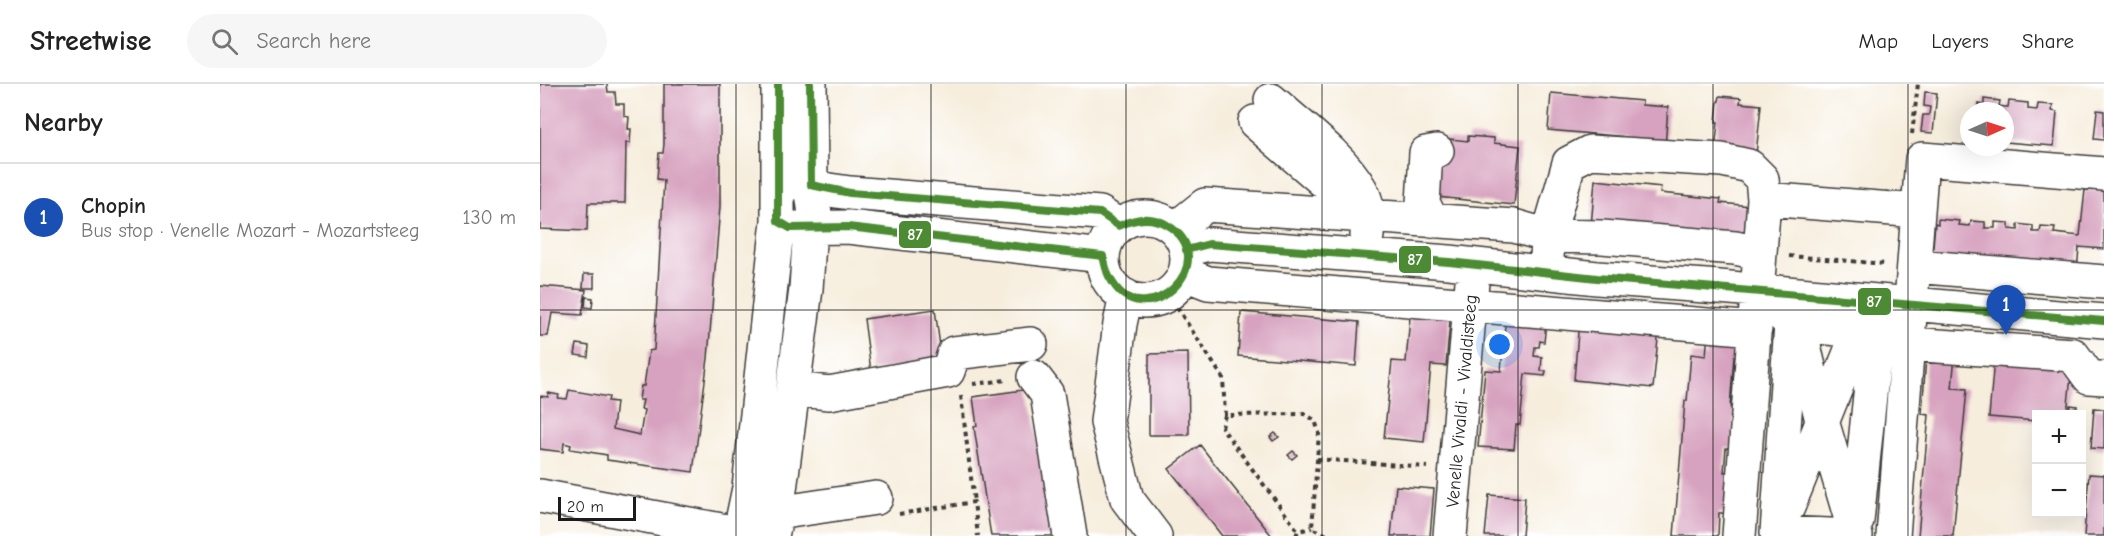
<!DOCTYPE html>
<html lang="en">
<head>
<meta charset="utf-8">
<style>
	:root { --surface:#fff; --page:#f6f6f6; --text:#222; --muted:#767676; --line:#e0e0e0; --accent:#0b8043 }
	body { margin:0; font-family:"Comic Neue",sans-serif; background:var(--page); color:var(--text) }
	.controls { position:absolute; right:18px; bottom:18px; display:grid; overflow:hidden; border-radius:0px; box-shadow:0 6px 24px #0002 }
	.controls button { width:54px; height:54px; display:grid; place-items:center; padding:0; border:0; border-bottom:2px solid var(--line); background:var(--surface); color:var(--text); font:30px sans-serif }
	.compass { position:absolute; left:1420px; top:18px; width:54px; height:54px; border-radius:50%; background:var(--surface); box-shadow:0 6px 24px #0002; rotate:87deg }
	.scale { position:absolute; left:18px; bottom:15px; width:78px; box-sizing:border-box; padding-left:6px; border:3px solid #1c1c1c; border-top:0; font-size:16px; line-height:21px; white-space:nowrap; color:#1c1c1c; -webkit-text-stroke:4px #fff; paint-order:stroke }
	.you { position:absolute; left:960px; top:261px; width:21px; height:21px; margin:-15px; border:4px solid #fff; border-radius:50%; background:#1a73e8; box-shadow:0 0 0 9px #1a73e833 }
	.badge { display:grid; place-items:center; width:39px; height:39px; border-radius:50%; background:var(--accent); color:#fff; font-size:20px; font-weight:700 }
	.pin { position:absolute; translate:-50% -50px; filter:drop-shadow(0 2px 3px #0008) }
	.pin::after { content:''; position:absolute; top:32px; width:21px; height:18px; background:inherit; clip-path:polygon(0 0,100% 0,50% 100%) }
	.list { margin:0; padding:0; list-style:none }
	h2 { display:flex; justify-content:space-between; align-items:center; height:78px; margin:0; padding:0 24px; font-size:26px }
	h2 small { font-size:20px; font-weight:400; color:var(--muted) }
	.list li { display:grid; grid-template-columns:39px 1fr auto; gap:18px; align-items:center; box-sizing:border-box; height:108px; padding:0 24px; border-top:2px solid var(--line) }
	.list b { display:block; font-size:22px; white-space:nowrap }
	.list p { margin:0; font-size:20px; white-space:nowrap; color:var(--muted) }
	.list em { font-size:20px; font-style:normal; color:var(--muted) }
	.icon { flex:none; width:33px; height:33px; fill:none; stroke:currentColor; stroke-width:2; stroke-linecap:round; stroke-linejoin:round }
	.map { position:relative; flex:none; width:1564px; height:452px; overflow:hidden }
	header { display:flex; align-items:center; gap:36px; box-sizing:border-box; height:84px; padding:0 30px; background:var(--surface); border-bottom:2px solid var(--line) }
	header strong { font-size:28px }
	nav { display:flex; gap:33px; margin-inline-start:auto; font-size:21px }
	.search { width:420px; height:54px; background:var(--page); display:flex; align-items:center; gap:15px; box-sizing:border-box; padding:0 21px; border-radius:33px; color:var(--muted); font-size:22px }
	main { display:flex }
	aside { flex:1; background:var(--surface) }
	.map>svg:first-child { display:block }
	.building { fill:#d7a2bf }
	.lines { fill:none; stroke-linecap:round; stroke-linejoin:round }
	.minor-casing { stroke:#3d3b39; stroke-width:36 }
	.path { stroke:#3d3b39; stroke-width:4; stroke-dasharray:4.5 4.5; stroke-linecap:butt }
	.minor { stroke:#fff; stroke-width:33 }
	.bus-1-casing { stroke:#fff; stroke-width:12 }
	.bus-1 { stroke:#4c8b33; stroke-width:8 }
	.grid { fill:none; stroke:#1c1c1c; stroke-width:1.5; stroke-opacity:0.55 }
	.labels { text-anchor:middle; dominant-baseline:central; stroke-width:6; stroke-linejoin:round; paint-order:stroke }
	.street-label { font-size:18px; fill:#1c1c1c; stroke:#fff }
	.line-badge { stroke:#fff; stroke-width:2 }
	.badge-label { font-size:16px; text-anchor:middle; font-weight:bold; fill:#fff }
</style>
</head>
<body>
<header>
<strong>Streetwise</strong>
<div class="search"><svg class="icon" aria-label="search" viewBox="0 0 24 24"><circle cx="10" cy="10" r="6"/><path d="M15 15l6 6"/></svg>Search here</div>
<nav><a>Map</a><a>Layers</a><a>Share</a></nav>
</header>
<main>
<aside>
<h2>Nearby<small></small></h2>
<ul class="list">
<li><span class="badge" style="background:#1a4fb4">1</span><div><b>Chopin</b><p>Bus stop · Venelle Mozart - Mozartsteeg</p></div><em>130 m</em></li>
</ul>
</aside>
<div class="map">
<svg width="1564" height="452" viewBox="0 0 1564 452">
	<rect width="100%" height="100%" fill="#fff"/>
	<filter id="ink" filterUnits="userSpaceOnUse"><feTurbulence type="fractalNoise" baseFrequency=".0167" numOctaves="2"/><feDisplacementMap in="SourceGraphic" scale="12" xChannelSelector="R" yChannelSelector="G"/><feConvolveMatrix kernelMatrix="1 2 1 2 8 2 1 2 1" color-interpolation-filters="sRGB"/></filter>
	<filter id="wash" filterUnits="userSpaceOnUse"><feTurbulence type="fractalNoise" baseFrequency=".008" numOctaves="4" result="noise"/><feDisplacementMap in="SourceGraphic" scale="24" xChannelSelector="R" yChannelSelector="G"/><feGaussianBlur stdDeviation="1.35" result="paint"/><feColorMatrix in="noise" values="0 0 0 0 0 0 0 0 0 0 0 0 0 0 0 0 0 1.4 0 .05"/><feComposite in="paint" operator="in"/></filter>
	<g filter="url(#wash)">
		<rect width="100%" height="100%" fill="#f6eddc"/>
		<g id="blocks">
			<path class="building" d="M0,0H67L68,8H75L76,20H84V32L89,33L88,45H91L90,59H86L85,119H48L47,147L0,145Z
				M124,0H180V122L168,274L153,388L67,376V371L30,365L31,361L24,359L23,368L0,365V312L8,313V309L19,311L18,314L27,315L29,306L69,313L68,317L76,318L73,345L100,351L104,326L101,325L103,316H99L101,302H104L109,267L114,266L124,96L117,95L119,69H123L124,60Z
				M1385,8L1397,9L1393,49L1381,48L1383,31H1389L1390,23L1384,22Z
				M1011,9L1102,17V21L1128,23L1125,64L1086,60L1087,53L1008,46Z
				M1180,12L1201,14L1200,19L1221,21L1216,71L1175,68L1178,38H1176L1178,17H1179Z
				M1444,15L1460,17L1459,22L1465,23H1468L1469,17L1488,19V25L1497,26L1498,20L1513,21L1512,27L1517,28L1514,62L1465,58V27H1439V20L1444,21Z
				M1557,26L1564,27V56L1554,55Z
				M928,52L954,54V59L980,62L974,121L897,113L901,54L928,57Z
				M1055,96L1121,103L1120,109L1181,115L1180,119L1211,122L1208,157L1051,143Z
				M1559,103H1564V165L1539,163L1537,188L1392,175L1395,139L1398,140V135L1420,137L1419,141L1430,142L1431,137L1445,138V144H1455V138L1469,139V145L1478,146V140L1493,142V148H1500L1501,143L1515,144L1514,149L1540,152L1545,106H1559Z
				M44,190H54V204H43Z
				M0,202L46,206L42,231L12,229L8,252H0Z
				M46,213L53,214L52,224L45,223Z
				M871,222L911,225L906,282L891,281L884,358L844,354L852,277L866,278Z
				M395,225L402,277L331,287L324,235Z
				M701,228L819,238L816,282L698,272Z
				M966,230L1006,239L1004,258L1000,257L999,263H995L994,272L1002,273L1001,287H1006L1005,292L985,290L980,341H976L974,365L938,363L945,286L961,287Z
				M1039,237L1119,245L1113,304L1034,296Z
				M1168,248L1200,251L1198,273L1194,272L1190,323L1195,324L1192,364H1186L1184,388H1190L1186,429H1179L1178,452H1134L1145,317H1147L1151,270L1166,272Z
				M37,260L49,262L48,273L35,271Z
				M648,269L649,351H609V270Z
				M1415,271L1412,304L1427,305L1413,452H1378L1389,331L1382,330L1386,273Z
				M1454,275L1532,282L1527,330H1497L1496,337L1449,333Z
				M490,305L505,400H508L516,452H451L434,343L437,342L433,313Z
				M1530,321L1537,322L1536,330H1529Z
				M1554,324L1564,325V365L1551,364Z
				M735,349L739,353L733,357L730,353Z
				M660,361L674,379L732,452H682L657,420L629,385Z
				M753,367L757,371L752,375L748,371Z
				M1549,390L1564,391V452H1544Z
				M856,402L894,405L890,452H851Z
				M949,411L985,414L982,452H945Z"/>
		</g>
	</g>
	<g filter="url(#ink)">
		<use href="#blocks" fill-opacity="0" stroke="#3d3b39" stroke-width="1.5"/>
		<g class="lines">
			<g class="minor-casing">
				<path id="minor" d="M731,16C760,42 803,73 821,106C829,119 828,137 827,152
					M715,38L787,100L825,130
					M251,99L255,98L289,106L310,109L560,129L579,142
					M1378,127L1382,75L1564,90
					M563 175a42 42 0 1 1 84 0a42 42 0 1 1-84 0Z
					M892,137L883,119L886,69L897,67
					M249,144L308,143L563,172
					M635,145L665,121L974,142L1009,152L1062,153L1195,164L1220,169
					M646,166L669,160L909,178L1057,194L1179,203L1564,237
					M1007,172L1009,149L1029,79L1050,68L1182,76L1209,82L1222,95L1224,115
					M1374,182L1564,198
					M645,190L668,199L1215,245
					M1217,206L1251,240L1259,241L1282,337L1316,452L1237,449L1251,240
					M586,212L580,240L567,338L587,415L615,452
					M1259,241L1318,247
					M1368,260L1533,271L1549,293L1564,294
					M494,293L507,310L530,452
					M253,305L289,309L408,287L414,269L491,260
					M0,412L213,452
					M1248,423L1322,239L1337,240
					M237,429L336,414
					M1317,437L1338,233
					M199,452L209,404L238,137V0
					M232,452L237,429L266,205L270,143L275,130L271,101L270,0
					M910,452L932,198
					M1199,452L1224,115L1378,127L1353,452"/>
			</g>
			<path class="path" d="M1372,50L1378,0
				M1249,172L1346,180
				M632,216L683,294L685,331L764,330L775,336L779,349L772,444L789,452
				M433,300L467,296
				M421,312L434,418
				M685,331L682,344L758,447
				M777,375L887,383
				M359,430L434,418L438,452
				M756,452L758,447L772,444"/>
			<use href="#minor" class="minor"/>
			<g class="bus-1-casing">
				<path id="bus-1" d="M238,0V137L250,144L308,143L563,172C565,179 566,188 570,194C603,257 687,176 627,141C611,131 595,134 579,142L560,129L310,109L271,101L270,0
					M646,166L669,160L909,178L1057,194L1564,237"/>
			</g>
			<use href="#bus-1" class="bus-1"/>
		</g>
	</g>
	<path class="grid" d="M196,0V452M391,0V452M586,0V452M782,0V452M978,0V452M1173,0V452M1368,0V452M0,226H1564"/>
	<g class="labels">
		<g class="street-label">
			<text transform="translate(922 317) rotate(-85)">Venelle Vivaldi - Vivaldisteeg</text>
		</g>
	</g>
	<g class="line-badge">
		<rect x="358" y="136" width="34" height="29" rx="6" fill="#4c8b33"/>
		<rect x="858" y="161" width="34" height="29" rx="6" fill="#4c8b33"/>
		<rect x="1317" y="203" width="35" height="29" rx="6" fill="#4c8b33"/>
	</g>
	<g class="badge-label">
		<text x="375" y="156">87</text>
		<text x="875" y="181">87</text>
		<text x="1334" y="223">87</text>
	</g>
</svg>
<div class="controls">
<button>+</button>
<button>−</button>
</div>
<svg class="compass" viewBox="-18 -18 36 36"><path d="M0-13l5 13h-10z" fill="#e53935"/><path d="M0 13l5-13h-10z" fill="#767676"/></svg>
<div class="scale">20 m</div>
<div class="you"></div>
<div class="pin badge" style="left:1466px;top:251px;background:#1a4fb4">1</div>
</div>
</main>
</body>
</html>
